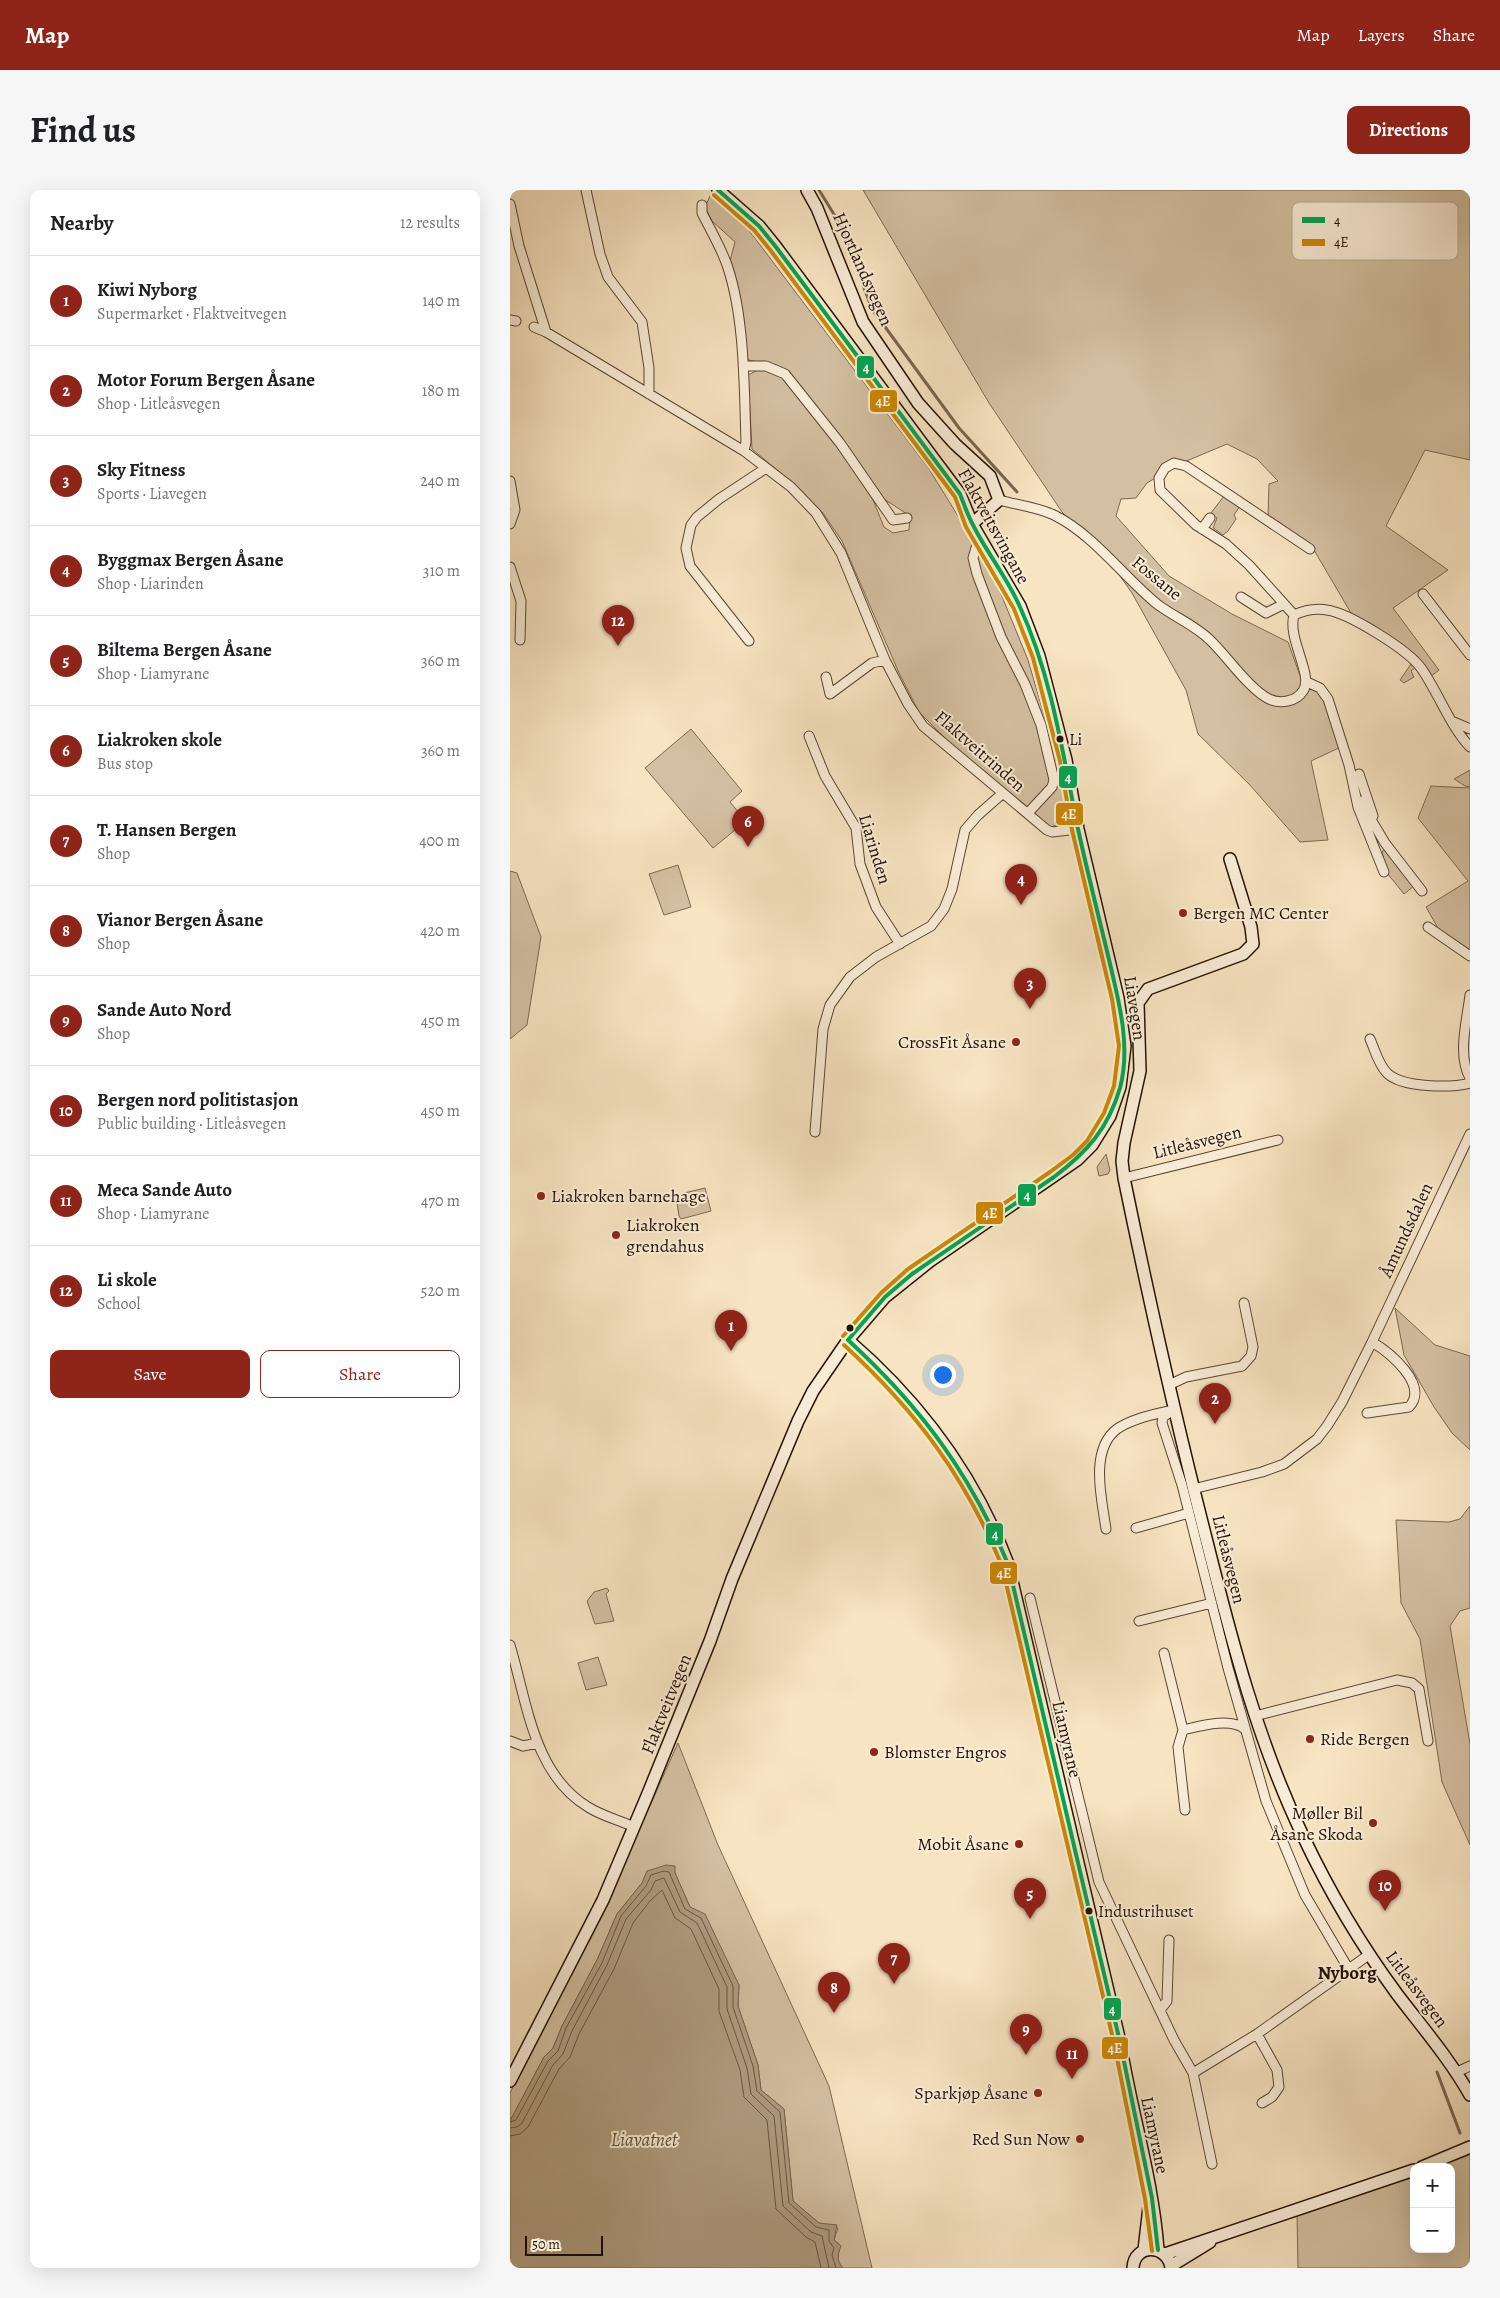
<!DOCTYPE html>
<html lang="en">
<head>
<meta charset="utf-8">
<style>
	:root { --surface:#fff; --page:#f6f6f6; --text:#202124; --muted:#757577; --line:#e0e0e0; --accent:#8f2418 }
	body { margin:0; font-family:Alegreya,serif; background:var(--page); color:var(--text) }
	.controls { position:absolute; right:15px; bottom:15px; display:grid; overflow:hidden; border-radius:10px; box-shadow:0 5px 20px #0002 }
	.controls button { width:45px; height:45px; display:grid; place-items:center; padding:0; border:0; border-bottom:1px solid var(--line); background:var(--surface); color:var(--text); font:25px sans-serif }
	.scale { position:absolute; left:15px; bottom:12px; width:78px; box-sizing:border-box; padding-left:5px; border:2px solid #241203; border-top:0; font-size:14px; line-height:18px; white-space:nowrap; color:#241203; -webkit-text-stroke:4px #faedd7; paint-order:stroke }
	.you { position:absolute; left:432px; top:1184px; width:18px; height:18px; margin:-12px; border:4px solid #fff; border-radius:50%; background:#1a73e8; box-shadow:0 0 0 8px #1a73e833 }
	.badge { display:grid; place-items:center; width:32px; height:32px; border-radius:50%; background:var(--accent); color:#fff; font-size:16px; font-weight:700 }
	.pin { position:absolute; translate:-50% -41px; filter:drop-shadow(0 1px 2px #0008) }
	.pin::after { content:''; position:absolute; top:26px; width:18px; height:15px; background:inherit; clip-path:polygon(0 0,100% 0,50% 100%) }
	.list { margin:0; padding:0; list-style:none }
	h2 { display:flex; justify-content:space-between; align-items:center; height:65px; margin:0; padding:0 20px; font-size:21px }
	h2 small { font-size:16px; font-weight:400; color:var(--muted) }
	.list li { display:grid; grid-template-columns:32px 1fr auto; gap:15px; align-items:center; box-sizing:border-box; height:90px; padding:0 20px; border-top:1px solid var(--line) }
	.list b { display:block; font-size:19px; white-space:nowrap }
	.list p { margin:0; font-size:16px; white-space:nowrap; color:var(--muted) }
	.list em { font-size:16px; font-style:normal; color:var(--muted) }
	.actions { display:flex; gap:10px; padding:15px 20px }
	.actions a { flex:1; padding:11px 0; border:1px solid var(--accent); border-radius:10px; text-align:center; font-size:18px; color:var(--accent) }
	.actions .main { background:var(--accent); color:#fff }
	.map { position:relative; flex:none; width:960px; height:2078px; overflow:hidden; border-radius:10px }
	header { display:flex; align-items:center; gap:30px; box-sizing:border-box; height:70px; padding:0 25px; background:var(--accent); color:#fff }
	header strong { font-size:24px }
	nav { display:flex; gap:28px; margin-inline-start:auto; font-size:18px }
	.intro { display:flex; align-items:center; justify-content:space-between; box-sizing:border-box; height:120px; padding:0 30px }
	h1 { margin:0; font-size:35px }
	.button { padding:12px 22px; border-radius:10px; background:var(--accent); color:#fff; font-size:18px; font-weight:700 }
	main { display:flex; gap:30px; padding:0 30px }
	aside { flex:1; background:var(--surface); border-radius:10px; box-shadow:0 5px 20px #0002 }
	.map>svg:first-child { display:block }
	.green { fill:#d3c0a2; stroke:#7c6952 }
	.water { fill:#af9d81; stroke:#77654f }
	.lines { fill:none; stroke-linecap:round; stroke-linejoin:round }
	.shore { stroke:#6a5842; stroke-width:1 }
	.stream { stroke:#77654f; stroke-width:3 }
	.street-casing { stroke:#594633; stroke-width:11 }
	.secondary-casing { stroke:#241203; stroke-width:14 }
	.street { stroke:#faedd7; stroke-width:9 }
	.secondary { stroke:#faedd7; stroke-width:11 }
	.bus-1-casing { stroke:#faedd7; stroke-width:8 }
	.bus-2-casing { stroke:#faedd7; stroke-width:8 }
	.bus-1 { stroke:#00a651; stroke-width:4 }
	.bus-2 { stroke:#cd8801; stroke-width:4 }
	.bus-dot { fill:#241203; stroke:#faedd7; stroke-width:2 }
	.poi-dot { fill:#8f2418; stroke:#faedd7; stroke-width:2 }
	.labels { text-anchor:middle; dominant-baseline:central; stroke-width:4; stroke-linejoin:round; paint-order:stroke }
	.bus-label { font-size:17px; fill:#241203; stroke:#faedd7; text-anchor:start }
	.street-label { font-size:18px; fill:#241203; stroke:#faedd7 }
	.poi-label { font-size:18px; fill:#241203; stroke:#faedd7; text-anchor:start }
	.neighbourhood-label { font-size:19px; font-weight:bold; fill:#241203; stroke:#faedd7 }
	.water-label { font-size:19px; font-style:italic; fill:#63513c; stroke:#faedd7 }
	.key { fill:#faedd7; stroke:#baab97; stroke-width:1 }
	.key-label { font-size:14px; fill:#241203 }
	.line-badge { stroke:#faedd7; stroke-width:2 }
	.badge-label { font-size:14px; text-anchor:middle; font-weight:bold; fill:#fff }
</style>
</head>
<body>
<header>
<strong>Map</strong>
<nav><a>Map</a><a>Layers</a><a>Share</a></nav>
</header>
<div class="intro"><h1>Find us</h1><a class="button">Directions</a></div>
<main>
<aside>
<h2>Nearby<small>12 results</small></h2>
<ul class="list">
<li><span class="badge">1</span><div><b>Kiwi Nyborg</b><p>Supermarket · Flaktveitvegen</p></div><em>140 m</em></li>
<li><span class="badge">2</span><div><b>Motor Forum Bergen Åsane</b><p>Shop · Litleåsvegen</p></div><em>180 m</em></li>
<li><span class="badge">3</span><div><b>Sky Fitness</b><p>Sports · Liavegen</p></div><em>240 m</em></li>
<li><span class="badge">4</span><div><b>Byggmax Bergen Åsane</b><p>Shop · Liarinden</p></div><em>310 m</em></li>
<li><span class="badge">5</span><div><b>Biltema Bergen Åsane</b><p>Shop · Liamyrane</p></div><em>360 m</em></li>
<li><span class="badge">6</span><div><b>Liakroken skole</b><p>Bus stop</p></div><em>360 m</em></li>
<li><span class="badge">7</span><div><b>T. Hansen Bergen</b><p>Shop</p></div><em>400 m</em></li>
<li><span class="badge">8</span><div><b>Vianor Bergen Åsane</b><p>Shop</p></div><em>420 m</em></li>
<li><span class="badge">9</span><div><b>Sande Auto Nord</b><p>Shop</p></div><em>450 m</em></li>
<li><span class="badge">10</span><div><b>Bergen nord politistasjon</b><p>Public building · Litleåsvegen</p></div><em>450 m</em></li>
<li><span class="badge">11</span><div><b>Meca Sande Auto</b><p>Shop · Liamyrane</p></div><em>470 m</em></li>
<li><span class="badge">12</span><div><b>Li skole</b><p>School</p></div><em>520 m</em></li>
</ul>
<div class="actions"><a class="main">Save</a><a>Share</a></div>
</aside>
<div class="map">
<svg width="960" height="2078" viewBox="0 0 960 2078">
	<rect width="100%" height="100%" fill="#f7e4c2"/>
	<filter id="stains"><feTurbulence type="fractalNoise" baseFrequency=".004" numOctaves="4"/><feColorMatrix values="0 0 0 0 .2 0 0 0 0 .09 0 0 0 0 .02 0 0 0 .5 -.17"/></filter>
	<radialGradient id="worn" r=".72"><stop offset=".6" stop-color="#630" stop-opacity="0"/><stop offset="1" stop-color="#630" stop-opacity=".3"/></radialGradient>
	<path class="green" d="M353,0H960V270L915,260L876,336L938,380L883,418L929,480L920,487L895,464L848,435L804,360L758,326L759,294L768,291L747,269L717,254L667,275L637,293L626,308L611,309L606,326L659,386L722,424L778,452L792,491L816,503L833,556L801,571L818,650L790,652L739,594L688,544L676,500L622,403L593,362L552,322L479,213Z
		M201,4L235,35L419,279L461,347L491,404L518,470L548,573L557,621L555,629L550,635L538,637L509,610L447,560L409,522L389,483L332,351L313,323L284,294L242,259L238,185L250,179L269,182L327,254L359,300L374,337L383,343L399,340L400,326L371,307L279,182L266,175L238,170L220,71L225,52L202,31L195,17Z
		M714,306L730,316L724,325L726,329L718,341L713,345L703,338L707,328L701,323Z
		M901,474L905,478L901,481L904,487L894,493L890,490Z
		M181,539L232,601L220,612L236,631L203,658L135,578Z
		M960,580V597L955,596L944,589Z
		M921,596L960,598V763L932,745L916,717L958,691L908,628Z
		M875,658L904,696L894,704L877,683L872,662Z
		M168,675L181,717L154,725L139,684Z
		M0,681L7,683L31,747L17,835L0,849Z
		M596,964L600,980L598,984L589,986L587,977Z
		M195,998L201,1021L171,1029L169,1026L166,1005Z
		M885,1118L925,1155L960,1166V1260L942,1243L924,1217L894,1165Z
		M960,1316V1418L950,1421L940,1436L960,1554V1655L932,1592L910,1449L891,1413L886,1330L939,1332L950,1329Z
		M97,1398L99,1401L96,1404L104,1431L85,1434L77,1411L84,1402Z
		M88,1467L97,1495L76,1500L68,1473Z
		M168,1553L208,1655L319,1896L362,2078H333C325,2070 329,2063 329,2054L324,2050L328,2038L309,2033L283,2011L274,1919L251,1900L248,1875L228,1816L229,1795L212,1763L180,1717L165,1683L137,1681L132,1693L107,1724L87,1770L52,1836L43,1858L34,1867L0,1931V1903L99,1707Z
		M960,1965V2078H788L787,2024L904,1984V2059H941V1977H926Z"/>
	<path class="water" d="M156,1675L165,1676V1683L180,1717L195,1724L229,1795L228,1816L248,1875L251,1900L274,1919L283,2011L309,2033L327,2035L324,2050L331,2056C328,2064 326,2071 333,2078H0V1931L34,1867L43,1858L52,1836L87,1770L107,1724L132,1693L137,1681Z"/>
	<g class="lines">
		<path class="shore" d="M0,1932L6,1930L38,1871L48,1861L56,1838L92,1773L111,1726L136,1696L141,1685L154,1681L159,1682L175,1719L191,1728L223,1796V1817L243,1876L247,1901L270,1922L279,2013L306,2037L319,2040V2051L324,2058L322,2065L326,2078
			M0,1938L7,1937L12,1933L43,1875L53,1864L62,1841L97,1775L116,1729L141,1700L145,1691L154,1688L170,1722L187,1733L217,1797V1819L237,1878L241,1904L264,1926L273,2016L301,2042L312,2046L319,2078
			M0,1946L10,1944L18,1937L49,1879L60,1867L69,1844L104,1779L123,1733L140,1711L152,1700L165,1728L181,1739L209,1799V1821L230,1880L234,1907L257,1930L266,2019L296,2047L305,2052L311,2078"/>
		<path class="stream" d="M309,0L330,34L362,119L449,238L507,302
			M927,1882L950,1943"/>
		<g class="street-casing">
			<path id="street" d="M76,0L90,64L98,87L132,132L139,178V204
				M0,14L9,56L36,142
				M192,15V23C201,41 212,59 218,78C235,130 234,198 236,252L234,261
				M0,130L6,131
				M24,137L36,142L234,261L281,297L306,323L331,363L375,470L398,514L413,536L537,640L542,642L568,639
				M233,176H256L275,184L330,253L383,330L397,328
				M0,291L5,320L0,334
				M489,310C507,315 527,317 544,325C584,345 613,386 647,414C664,427 685,435 700,450C716,465 740,500 759,509C770,514 786,512 793,501C804,485 777,449 784,425C795,420 805,418 817,420C839,423 898,460 911,478C928,502 940,536 960,557
				M692,339L700,328
				M466,358L463,368L467,384L491,447L515,494L531,535L544,590L542,597L518,623
				M0,377L11,411L10,450
				M913,404L960,465
				M731,407L756,423L774,414
				M784,425L739,375L716,354L686,335L650,300L649,288L655,278L664,273L676,276L800,359
				M239,451L180,376L176,358L181,335L187,327L209,309L256,278
				M316,487L320,504L362,473L375,470
				M797,492L810,498L818,509L839,575L848,617L874,682
				M944,532L960,539
				M299,546L315,586L346,638L350,674L366,717L390,754
				M849,584L863,626
				M850,611L875,653L912,701
				M918,737L960,766
				M960,805C957,830 947,865 960,888
				M860,849C865,860 868,874 877,883C892,898 941,898 960,893
				M305,942L313,839L320,815L340,787L366,767L421,736L434,719L442,699L455,640L468,625L493,603
				M614,988L768,950
				M659,1195L676,1187L732,1176L741,1166L743,1157L734,1113
				M663,1220L653,1227L652,1233L672,1295L718,1478L756,1611L795,1705L838,1778
				M857,1223L899,1217C920,1195 879,1162 862,1152
				M683,1299L752,1282L774,1274L807,1249L817,1236L832,1212L862,1152L960,944
				M626,1338L679,1323
				M596,1339C592,1310 579,1260 607,1239C621,1229 642,1225 658,1221
				M520,1408L589,1692L664,1850L683,1883
				M629,1431L702,1413
				M0,1455C17,1511 23,1584 78,1617C92,1626 109,1630 124,1637
				M654,1463L673,1540
				M745,1526L887,1490L902,1493L909,1499L918,1551
				M0,1551L13,1556L27,1553
				M675,1620L668,1557L673,1540C690,1536 720,1527 735,1539
				M651,1819L657,1811L659,1750
				M747,1844L767,1880L769,1897L762,1907L752,1913
				M947,1882L960,1876
				M702,1974L683,1883L747,1844L860,1764"/>
		</g>
		<g class="secondary-casing">
			<path id="secondary" d="M297,0L307,18L353,132L408,213L445,254L480,286L489,310L462,334
				M720,669L741,737L743,754L733,764L638,799L628,813L630,881L614,953L612,971L614,988C639,1110 666,1231 697,1352C722,1452 748,1552 793,1646C819,1701 851,1755 887,1804C912,1837 939,1868 960,1905
				M338,1150C410,1212 465,1286 498,1374L610,1852C621,1921 643,1990 648,2060
				M0,1891L93,1710L137,1606L200,1451L222,1389L288,1231L303,1201L338,1150L375,1107L420,1071L567,970L582,955L600,926L610,897L615,856L608,808L568,639L556,570L529,466L510,416L462,334L450,304L426,272L266,57L249,36L208,0
				M912,1977L960,1957
				M634,2060L639,2017
				M655,2064L904,1980
				M661,2076L700,2052
				M623,2078C624,2053 658,2054 661,2078"/>
		</g>
		<use href="#street" class="street"/>
		<use href="#secondary" class="secondary"/>
		<g class="bus-1-casing">
			<path id="bus-1" d="M208,0L249,36L266,57L450,304C454,314 458,326 463,335C477,363 498,389 510,417C542,487 553,565 568,639C577,680 587,720 597,761C607,805 622,853 610,898C598,939 577,962 544,987L402,1084L375,1107L338,1150
				M338,1150C410,1216 460,1283 498,1374L610,1852L642,2008L648,2060"/>
		</g>
		<g class="bus-2-casing">
			<path id="bus-2" d="M204,5L244,40L261,61L445,307L456,337L504,419L523,468L550,571L562,640L602,809L609,856L604,896L594,923L577,951L563,965L540,982L398,1079L371,1103L333,1146
				M334,1155C405,1220 455,1286 492,1376L604,1853L635,2009L642,2061"/>
		</g>
		<use href="#bus-1" class="bus-1"/>
		<use href="#bus-2" class="bus-2"/>
	</g>
	<g class="bus-dot">
		<circle cx="550" cy="549" r="4.5"/>
		<circle cx="340" cy="1138" r="4.5"/>
		<circle cx="579" cy="1721" r="4.5"/>
	</g>
	<g class="poi-dot">
		<circle cx="673" cy="723" r="5"/>
		<circle cx="506" cy="852" r="5"/>
		<circle cx="31" cy="1006" r="5"/>
		<circle cx="106" cy="1045" r="5"/>
		<circle cx="800" cy="1549" r="5"/>
		<circle cx="364" cy="1562" r="5"/>
		<circle cx="863" cy="1633" r="5"/>
		<circle cx="509" cy="1654" r="5"/>
		<circle cx="528" cy="1903" r="5"/>
		<circle cx="570" cy="1949" r="5"/>
	</g>
	<g class="labels">
		<g class="bus-label">
			<text x="559" y="549">Li</text>
			<text x="588" y="1721">Industrihuset</text>
		</g>
		<g class="street-label">
			<text transform="translate(353 79) rotate(66)">Hjortlandsvegen</text>
			<text transform="translate(484 336) rotate(61)">Flaktveitsvingane</text>
			<text transform="translate(647 388) rotate(39)">Fossane</text>
			<text transform="translate(470 561) rotate(41)">Flaktveitrinden</text>
			<text transform="translate(365 659) rotate(73)">Liarinden</text>
			<text transform="translate(625 818) rotate(81)">Liavegen</text>
			<text transform="translate(687 952) rotate(-14)">Litleåsvegen</text>
			<text transform="translate(896 1040) rotate(-65)">Åmundsdalen</text>
			<text transform="translate(719 1369) rotate(76)">Litleåsvegen</text>
			<text transform="translate(156 1514) rotate(-68)">Flaktveitvegen</text>
			<text transform="translate(557 1549) rotate(77)">Liamyrane</text>
			<text transform="translate(907 1799) rotate(53)">Litleåsvegen</text>
			<text transform="translate(645 1945) rotate(78)">Liamyrane</text>
		</g>
		<g class="poi-label">
			<text x="683" y="723">Bergen MC Center</text>
			<text x="496" y="852" text-anchor="end">CrossFit Åsane</text>
			<text x="41" y="1006">Liakroken barnehage</text>
			<text x="116" y="1035">Liakroken<tspan x="116" dy="21">grendahus</tspan></text>
			<text x="810" y="1549">Ride Bergen</text>
			<text x="374" y="1562">Blomster Engros</text>
			<text x="853" y="1623" text-anchor="end">Møller Bil<tspan x="853" dy="21">Åsane Skoda</tspan></text>
			<text x="499" y="1654" text-anchor="end">Mobit Åsane</text>
			<text x="518" y="1903" text-anchor="end">Sparkjøp Åsane</text>
			<text x="560" y="1949" text-anchor="end">Red Sun Now</text>
		</g>
		<g class="neighbourhood-label">
			<text x="837" y="1783">Nyborg</text>
		</g>
		<g class="water-label">
			<text x="134" y="1950">Liavatnet</text>
		</g>
	</g>
	<rect x="782" y="12" width="166" height="58" rx="8" class="key"/>
	<rect x="792" y="27" width="23" height="6" fill="#00a651"/>
	<rect x="792" y="49" width="23" height="7" fill="#cd8801"/>
	<g class="key-label">
		<text x="824" y="35">4</text>
		<text x="824" y="57">4E</text>
	</g>
	<g class="line-badge">
		<rect x="346" y="165" width="19" height="24" rx="5" fill="#00a651"/>
		<rect x="359" y="199" width="29" height="24" rx="5" fill="#cd8801"/>
		<rect x="548" y="575" width="20" height="24" rx="5" fill="#00a651"/>
		<rect x="545" y="612" width="29" height="24" rx="5" fill="#cd8801"/>
		<rect x="507" y="993" width="20" height="24" rx="5" fill="#00a651"/>
		<rect x="465" y="1011" width="29" height="24" rx="5" fill="#cd8801"/>
		<rect x="475" y="1332" width="19" height="24" rx="5" fill="#00a651"/>
		<rect x="479" y="1371" width="29" height="24" rx="5" fill="#cd8801"/>
		<rect x="593" y="1807" width="19" height="24" rx="5" fill="#00a651"/>
		<rect x="591" y="1846" width="28" height="24" rx="5" fill="#cd8801"/>
	</g>
	<g class="badge-label">
		<text x="356" y="182">4</text>
		<text x="373" y="216">4E</text>
		<text x="558" y="592">4</text>
		<text x="559" y="629">4E</text>
		<text x="517" y="1010">4</text>
		<text x="480" y="1028">4E</text>
		<text x="485" y="1349">4</text>
		<text x="494" y="1388">4E</text>
		<text x="602" y="1824">4</text>
		<text x="605" y="1863">4E</text>
	</g>
	<rect width="100%" height="100%" filter="url(#stains)"/>
	<rect width="100%" height="100%" fill="url(#worn)"/>
</svg>
<div class="controls">
<button>+</button>
<button>−</button>
</div>
<div class="scale">50 m</div>
<div class="you"></div>
<div class="pin badge" style="left:221px;top:1161px">1</div>
<div class="pin badge" style="left:705px;top:1234px">2</div>
<div class="pin badge" style="left:520px;top:819px">3</div>
<div class="pin badge" style="left:511px;top:715px">4</div>
<div class="pin badge" style="left:520px;top:1729px">5</div>
<div class="pin badge" style="left:238px;top:657px">6</div>
<div class="pin badge" style="left:384px;top:1794px">7</div>
<div class="pin badge" style="left:324px;top:1823px">8</div>
<div class="pin badge" style="left:516px;top:1865px">9</div>
<div class="pin badge" style="left:875px;top:1721px">10</div>
<div class="pin badge" style="left:562px;top:1889px">11</div>
<div class="pin badge" style="left:108px;top:456px">12</div>
</div>
</main>
</body>
</html>
